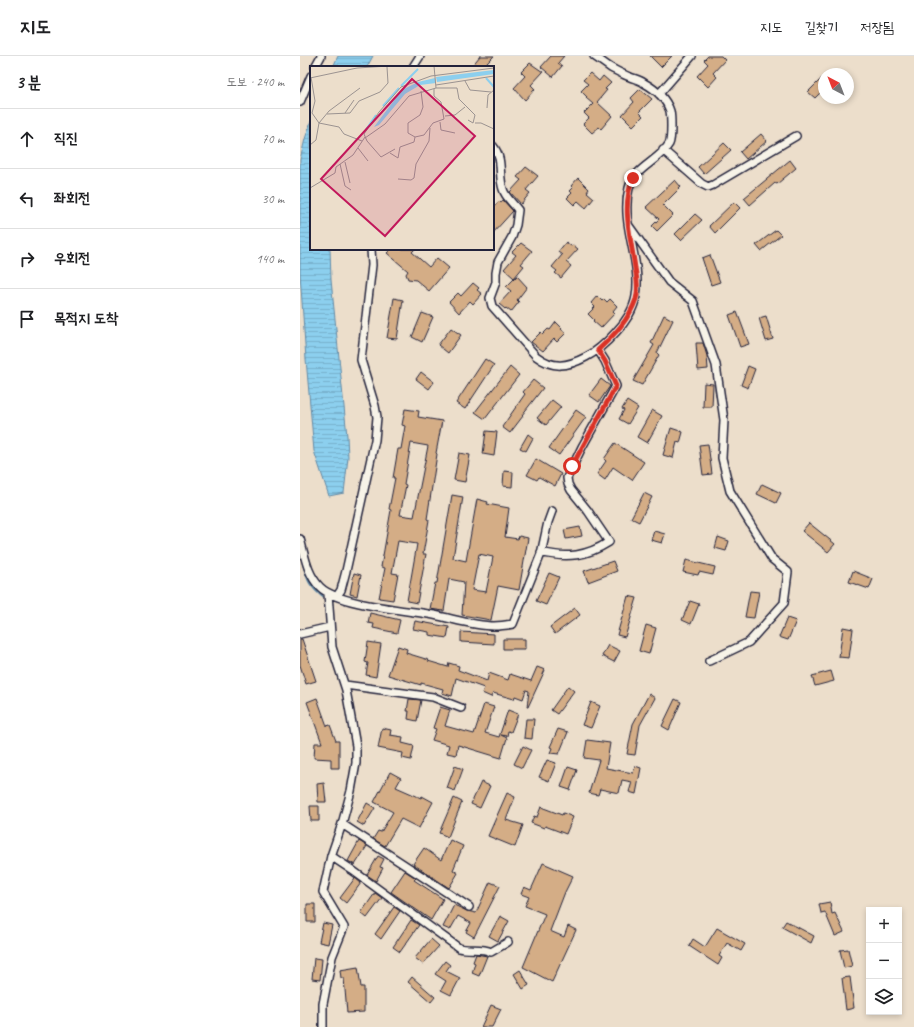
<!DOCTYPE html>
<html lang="ko">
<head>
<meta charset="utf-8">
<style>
	:root { --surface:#fff; --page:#f2f2f2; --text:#202124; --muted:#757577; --line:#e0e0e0 }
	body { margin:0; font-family:Caveat,"Poor Story",sans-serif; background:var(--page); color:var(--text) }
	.controls { position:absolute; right:12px; bottom:12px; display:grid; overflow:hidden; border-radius:0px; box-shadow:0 2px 6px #0003 }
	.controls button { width:36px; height:36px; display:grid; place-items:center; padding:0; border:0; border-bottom:1px solid var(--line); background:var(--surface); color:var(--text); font:20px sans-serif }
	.compass { position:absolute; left:518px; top:12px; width:36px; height:36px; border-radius:50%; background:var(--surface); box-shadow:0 2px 6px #0003; rotate:318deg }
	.stop { position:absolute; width:12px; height:12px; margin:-9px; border:3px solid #d93025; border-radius:50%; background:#fff }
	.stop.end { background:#d93025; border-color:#fff; box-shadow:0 1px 4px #0008 }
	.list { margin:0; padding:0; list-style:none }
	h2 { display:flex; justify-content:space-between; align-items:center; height:52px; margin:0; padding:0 16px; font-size:17px }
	h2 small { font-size:13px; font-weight:400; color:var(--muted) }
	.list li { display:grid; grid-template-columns:26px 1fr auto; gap:12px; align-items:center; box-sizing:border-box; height:60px; padding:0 16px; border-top:1px solid var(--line) }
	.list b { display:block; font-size:15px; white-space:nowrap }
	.list em { font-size:13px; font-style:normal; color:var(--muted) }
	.icon { flex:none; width:22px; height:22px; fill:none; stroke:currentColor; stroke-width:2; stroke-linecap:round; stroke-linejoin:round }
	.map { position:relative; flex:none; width:614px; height:971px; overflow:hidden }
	header { display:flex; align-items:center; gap:24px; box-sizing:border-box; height:56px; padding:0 20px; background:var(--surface); border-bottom:1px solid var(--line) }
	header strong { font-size:19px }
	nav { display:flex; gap:22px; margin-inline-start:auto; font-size:14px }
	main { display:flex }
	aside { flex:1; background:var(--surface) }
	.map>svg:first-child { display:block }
	.water { fill:url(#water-rules); stroke:#628aa6 }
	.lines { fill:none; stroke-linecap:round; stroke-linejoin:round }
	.stream { stroke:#628aa6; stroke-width:2.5 }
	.building { fill:#d4ad86; stroke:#22223b; fill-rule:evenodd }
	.minor-casing { stroke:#22223b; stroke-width:10 }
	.minor { stroke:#f7f3e8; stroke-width:7 }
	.route { stroke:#d93025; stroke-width:5 }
	.inset-river { fill:none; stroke:#8ccfee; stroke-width:2 }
	.inset-road { fill:none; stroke:#9b9391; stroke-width:1 }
	.view { fill:#c2185b; fill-opacity:0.15; stroke:#c2185b; stroke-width:2 }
	.inset-edge { fill:none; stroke:#22223b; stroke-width:2 }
</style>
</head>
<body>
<header>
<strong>지도</strong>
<nav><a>지도</a><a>길찾기</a><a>저장됨</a></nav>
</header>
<main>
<aside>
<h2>3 분<small>도보 · 240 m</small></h2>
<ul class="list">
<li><svg class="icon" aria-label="ahead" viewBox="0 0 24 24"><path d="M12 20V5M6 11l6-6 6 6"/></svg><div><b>직진</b></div><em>70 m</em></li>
<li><svg class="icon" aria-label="left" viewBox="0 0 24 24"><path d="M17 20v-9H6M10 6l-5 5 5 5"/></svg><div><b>좌회전</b></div><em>30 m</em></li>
<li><svg class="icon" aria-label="right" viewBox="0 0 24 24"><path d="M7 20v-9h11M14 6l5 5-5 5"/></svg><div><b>우회전</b></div><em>140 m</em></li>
<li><svg class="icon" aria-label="arrive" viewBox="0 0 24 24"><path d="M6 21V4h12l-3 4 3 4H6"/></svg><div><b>목적지 도착</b></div></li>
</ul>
</aside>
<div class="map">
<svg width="614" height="971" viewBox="0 0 614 971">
	<defs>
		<pattern id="water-rules" width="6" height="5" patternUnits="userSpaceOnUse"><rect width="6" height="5" fill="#8ccfee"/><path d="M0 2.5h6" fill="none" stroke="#78b1cd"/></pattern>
	</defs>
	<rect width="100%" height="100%" fill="#ecdecb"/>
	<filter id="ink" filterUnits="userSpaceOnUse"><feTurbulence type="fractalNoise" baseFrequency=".025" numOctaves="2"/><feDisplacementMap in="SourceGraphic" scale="8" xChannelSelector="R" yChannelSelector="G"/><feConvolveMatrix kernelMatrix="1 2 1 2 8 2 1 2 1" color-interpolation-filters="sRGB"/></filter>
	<g filter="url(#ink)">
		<path class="water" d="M38,0H73L67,11H33Z
			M11,65V193H30L31,224L47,380L48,401L44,437L29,440L14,395L6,303L0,217V104L5,83Z"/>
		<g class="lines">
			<path class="stream" d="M3,507C8,524 8,528 22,540"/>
		</g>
		<path class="building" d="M180,0H194L187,7L192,11H171Z
			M251,0H264L258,7L262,10L253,21L241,11Z
			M350,0H372L361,11Z
			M408,0H421L425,4L413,17L417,21L408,31L397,20L408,8L404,4Z
			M230,7L243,16L231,29L235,33L225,44L214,32L225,20L221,16Z
			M290,17L299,25L303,20L311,27L305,33L307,34L297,46L312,60L301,73L299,71L292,77L283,68L289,62L284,57L293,48L286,42L287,41L281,35L288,28L283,24Z
			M524,20V33L515,42L508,36Z
			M340,33L352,43L339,56L343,60L333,70L322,59L334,46L331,42Z
			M461,78L467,85L446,103L440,96Z
			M424,87L431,94L404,118L398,111Z
			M490,104L496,112L477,128L475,127L450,149L444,142Z
			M226,111L238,120L226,134L230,137L221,148L210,136L221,124L217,121Z
			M278,122L289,133L287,136L294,142L286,152L278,145L274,149L267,142L272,137L270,135L273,132L271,130Z
			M375,124L381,131L363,149L373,159L357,175L352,170L359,163L346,151Z
			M203,144L213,155L193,177V152L199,145L201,147Z
			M434,146L440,152L415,177L409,170Z
			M395,158L402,164L381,184L375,178Z
			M476,174L481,179L461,195L456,189Z
			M266,186L271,190L273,189L278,193L266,206L271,210L261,222L255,217L257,215L252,211L262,199L258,196Z
			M221,187L232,195L221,208L224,210L214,222L204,213L216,199L212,196Z
			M91,193H115L112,196L129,211L137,202L149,212L129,235L116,224L108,223L106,218L108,215L87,197Z
			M410,199L420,226L411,229L402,202Z
			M217,220L227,231L217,244L219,246L211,256L206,252L205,253L199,248L211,235L206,231Z
			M173,227L179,232L177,234L182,238L173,248L170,245L159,257L149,246L158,237L161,240Z
			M297,240L302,245L304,243L307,246L310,243L317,250L313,255L315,257L301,272L293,265L294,264L288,258L295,251L291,247Z
			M94,242L103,244L97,283L87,282Z
			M437,256L449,288L440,291L429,259Z
			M122,257L133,261L122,286L112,281Z
			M364,259L373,264L357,297L359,299L342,329L333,325L354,289L351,287Z
			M466,260L473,283L466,285L459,262Z
			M256,266L262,272L261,273L266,277L257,286L254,283L243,295L231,286L241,276L243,278L248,273L250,274Z
			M151,272L161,279L148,297L138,289Z
			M396,287H403L407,300L408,313L398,314Z
			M185,303L194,309L165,353L156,347Z
			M448,310L455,313L448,332L441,329Z
			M210,311L219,319L185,363L175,356Z
			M121,316L134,326L129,333L116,323Z
			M301,323L310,330L299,346L289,339Z
			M233,324L243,332L222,359L223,360L210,377L202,371L225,338L223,336Z
			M404,327L413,328L412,351H403Z
			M252,344L261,351L246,369L237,362Z
			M327,345L338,352L328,368L319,363L324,354L322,353Z
			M105,353L119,355L118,361L142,365L136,397L137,398L127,463L129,464L123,498H126L117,547L107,545L117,488L98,485L92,517L98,518L93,544L79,542L85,512L81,511L91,454L89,453L95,422H93L98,393H101L105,370L102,369ZM111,387L128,390L114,461L100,459L106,429L104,428Z
			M276,354L286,361L259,399L249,392Z
			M352,354L362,360L347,387L337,381Z
			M371,372L383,376L380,387L377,386L373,402L363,399Z
			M186,375L197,376L194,400L183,398Z
			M228,378L233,382L226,395L220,392Z
			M315,387L344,406L332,424L313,411L305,424L297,418L306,405L304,403Z
			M408,388L412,418L403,419L399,389Z
			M159,397L170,399L165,426L154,424Z
			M236,403L261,418L255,430L239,421L237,424L227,419Z
			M204,415L213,416L212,431L203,430Z
			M462,428L481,437L476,447L457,438Z
			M344,437L352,441L339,466L331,462Z
			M152,439L163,441L153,502L166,505L177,443L188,446L187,448L209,452L205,481L218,483L219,480L228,482L219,534L198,530L191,564L162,559L164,526L149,523L144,555L130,553L135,527H137ZM179,498L193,501L186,536L172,534Z
			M509,467L535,488L528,496L502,475Z
			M280,471L282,480L266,483L264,474Z
			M354,475L365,478L362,487L351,484Z
			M418,481L429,485L426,495L415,492Z
			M386,504L415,511L413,519L399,516L398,519L383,516Z
			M313,505L317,515L288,526L284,515Z
			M553,515L573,523L569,533L549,526Z
			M54,517L61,519L57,540L50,538Z
			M249,517L259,521L246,549L236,545Z
			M450,535L459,536L454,562L445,561Z
			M328,540L337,542L325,581L317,579Z
			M390,545L399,548L391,568L382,564Z
			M275,552L280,559L255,578L250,571Z
			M70,557L100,564L97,577L73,572L74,568L68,567Z
			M487,562L496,565L488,584L479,581Z
			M115,565L149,571L147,582L129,579V576L113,573Z
			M346,569L356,572L349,598L339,595Z
			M543,571L553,573L549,602L539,601Z
			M161,576L194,578V588L161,586Z
			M0,583H2L16,625L6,628L0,609Z
			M203,583H225V593H203Z
			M68,586L81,588L76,621L66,619L68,607L65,606Z
			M308,589L320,595L314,606L302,600Z
			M98,590L107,593L106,597L129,604L128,605L148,611L149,607L159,610L158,614L187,625L189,617L208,624L210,618L231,625L237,611L245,614L228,651H227L229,635L226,634L223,643L215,640L214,643L193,637L191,641L182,637L184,632L156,622L152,640L142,637L143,633L121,627V629L88,619Z
			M531,615L534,625L515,630L512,620Z
			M268,630L274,635L257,658L251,654Z
			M349,638L355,642L340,669L335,699L327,698L333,668Z
			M17,642L27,670L30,669L36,685H39V712H31V703L14,702L15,687H22L7,646Z
			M109,643L121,644L117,665L108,663L109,655H107Z
			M375,643L381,646L369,674L362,670Z
			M291,646L300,650L291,672L282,669Z
			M184,648L194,651L185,677L199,681L208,654L218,658L211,676L208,675L207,680L201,679L207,682L201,702L158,689L156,699L147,697L149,689L132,684L136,673L133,672L140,651L150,654L145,670L174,678Z
			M226,663H234L232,683L224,682Z
			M82,672L91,674L90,679L103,681L102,687L114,690L111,704L102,702L103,697L78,692Z
			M258,673L268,676L259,698L250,697L252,692L250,691Z
			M287,684L310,687L306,712L333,717L335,710L341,712L336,738L329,736L332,726L322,724L319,737L300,733L298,739L289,737L299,704L284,702Z
			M223,690L231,694L222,712L214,708Z
			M247,704L256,707L249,725L239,721Z
			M155,710L163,713L155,735L147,732Z
			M268,711L277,714L270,734L261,731Z
			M90,716L101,722L96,731L121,742L122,740L133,746L119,772L101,763L85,790L73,783L78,775L81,776L93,756L74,746Z
			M181,726L190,730L180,752L171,748Z
			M24,727L26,746H18L17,728Z
			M207,737L215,741L206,764L223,769L215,791L188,780Z
			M154,742L162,746L148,781L139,777Z
			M67,747L75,752L64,770L57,766Z
			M10,750H19V765H11Z
			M241,751L262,759L263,757L273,761L266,778L245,770L244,772L231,767L234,760L237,761Z
			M150,784L163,790L153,814L158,817L149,832L113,808L124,792L141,804Z
			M59,785L67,790L55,809L48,805Z
			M78,800L84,803L80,811L83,812L76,825L67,819Z
			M243,807L273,820L265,836L250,875L264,881L268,870L276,874L252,926L223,911L245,858L225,850L229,841L221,838L224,831L231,834Z
			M105,815L116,822L114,824L143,843L131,864L91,836Z
			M55,822L61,827L46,847L40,842Z
			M190,826L200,830L174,881L166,876L171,867L158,860L150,874L143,871L154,849L167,855L176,857Z
			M75,837L82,842L67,862L61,857Z
			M530,846L532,858L535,857L544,876L535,880L525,856L521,857L519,848Z
			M7,848H15V866H7Z
			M94,851L100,855L81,883L75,878Z
			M200,860L209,865L198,885L189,880Z
			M111,864L119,869L100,896L93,891Z
			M486,865L514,880L511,887L482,871Z
			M23,867L32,869L28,888L19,886Z
			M417,872L445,888L441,895L427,887L419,900L422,902L418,909L389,890L393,883L405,891Z
			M131,883L139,890L123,908L115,902Z
			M548,893L552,910L544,912L540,894Z
			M176,898L187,900L179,920L172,917L175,907L173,906Z
			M14,902L22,903L20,924L12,923Z
			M145,905L150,909L146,915L160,922L151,939L141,934L146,925L135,918Z
			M58,911L61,931H64V956L47,957L44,922H41L40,914Z
			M220,914L229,929L223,933L214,918Z
			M112,921L135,941L131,946L108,926Z
			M550,921L554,952L546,954L542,922Z
			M191,949L201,953L192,971H181Z"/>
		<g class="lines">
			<g class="minor-casing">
				<path id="minor" d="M15,11L21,0
					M113,11L120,0
					M359,38L392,0
					M0,46L11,20
					M193,90C204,103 198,119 203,133C205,141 213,147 218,154L216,169L212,181L198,206L196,217V226L190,242L192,250L236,300C253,313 267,311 286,301C298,295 307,286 316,276C325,267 334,253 336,240C342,204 320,169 329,132C334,112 359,105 369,88C371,84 371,75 371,70C371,65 371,60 370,55C366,43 355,33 344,27C340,24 335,23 330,21C324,19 317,15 311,12C305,8 300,4 294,0
					M363,94L402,128L408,131L413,129L496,80
					M329,170L369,226L393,245L416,309L424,364L422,402L430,435L472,503L488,516L484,547L449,586L409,605
					M0,483C5,500 7,518 20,531C38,549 107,554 134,559C154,563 174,570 194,570C200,570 207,569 213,568L241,498L248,466L252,455
					M241,496C267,503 287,500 309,486L288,455L271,434L268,428L267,422L282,391L316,330L305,305L298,294
					M37,540L41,534L46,515L75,384L77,361L75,350L61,304L72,209L71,193
					M0,578L30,571
					M45,629L133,641L161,652
					M42,768L169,851
					M31,800L52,814L159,892C170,895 181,891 191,896L208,886
					M23,971V948L32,901L44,871L23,836L31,800L42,768L51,735L56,707V690L46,634L32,591L28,538"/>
			</g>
			<use href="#minor" class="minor"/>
		</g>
	</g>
	<g class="lines" filter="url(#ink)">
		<path class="route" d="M272,410L316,330L305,305L298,294C314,279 329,264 336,243C339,233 337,222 335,212C331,182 321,151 333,122"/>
	</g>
	<g transform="translate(10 10)">
		<rect width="184" height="184" fill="#ecdecb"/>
		<path d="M184,4V8L127,16L126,11ZM125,12L126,17L110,19L95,28L69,59L64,61L92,24L108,16Z" fill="#8ccfee"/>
		<path class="inset-river" d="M176,12L184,21M91,20L108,3M73,40L89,22M55,65L66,49"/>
		<path class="inset-road" d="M1,11L5,35L2,47M0,12L47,2L79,0M155,15L160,24L181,26M126,19L184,10M126,22H147L149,33L165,49L163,57L158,54M111,25L113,41L110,49L98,57V67L105,71L114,69L123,57L134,53L131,36L124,30V23M177,42L178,29L184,24M35,47L44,34M17,48L40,47L49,35L70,26L78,17L77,1M135,50L145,49L155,41M130,56L131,64L145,67M9,57L19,45L50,22M9,57L29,61L34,68L52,75M165,57H171L184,63M55,72L75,58L99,30L126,22L124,0M0,79L6,74L9,57L2,47M48,82L58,95M85,83L71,91L57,75L54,68L69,46L91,21L121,10L184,2M80,87L88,92L90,81L104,76L105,71M35,96L40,117M30,98L35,120L41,124M88,113L101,114L104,112L106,98L119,75L120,62M0,122L25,107L26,101L43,89L55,71"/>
		<path class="view" d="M102,13L165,70L75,170L11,113Z"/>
		<rect width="184" height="184" class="inset-edge"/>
	</g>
</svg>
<div class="controls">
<button>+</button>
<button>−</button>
<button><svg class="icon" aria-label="layers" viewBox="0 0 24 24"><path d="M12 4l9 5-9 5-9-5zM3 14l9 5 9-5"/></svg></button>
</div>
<svg class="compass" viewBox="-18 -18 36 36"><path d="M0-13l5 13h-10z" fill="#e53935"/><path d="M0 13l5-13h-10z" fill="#757577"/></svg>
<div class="stop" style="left:272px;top:410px"></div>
<div class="stop end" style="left:333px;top:122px"></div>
</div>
</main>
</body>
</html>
